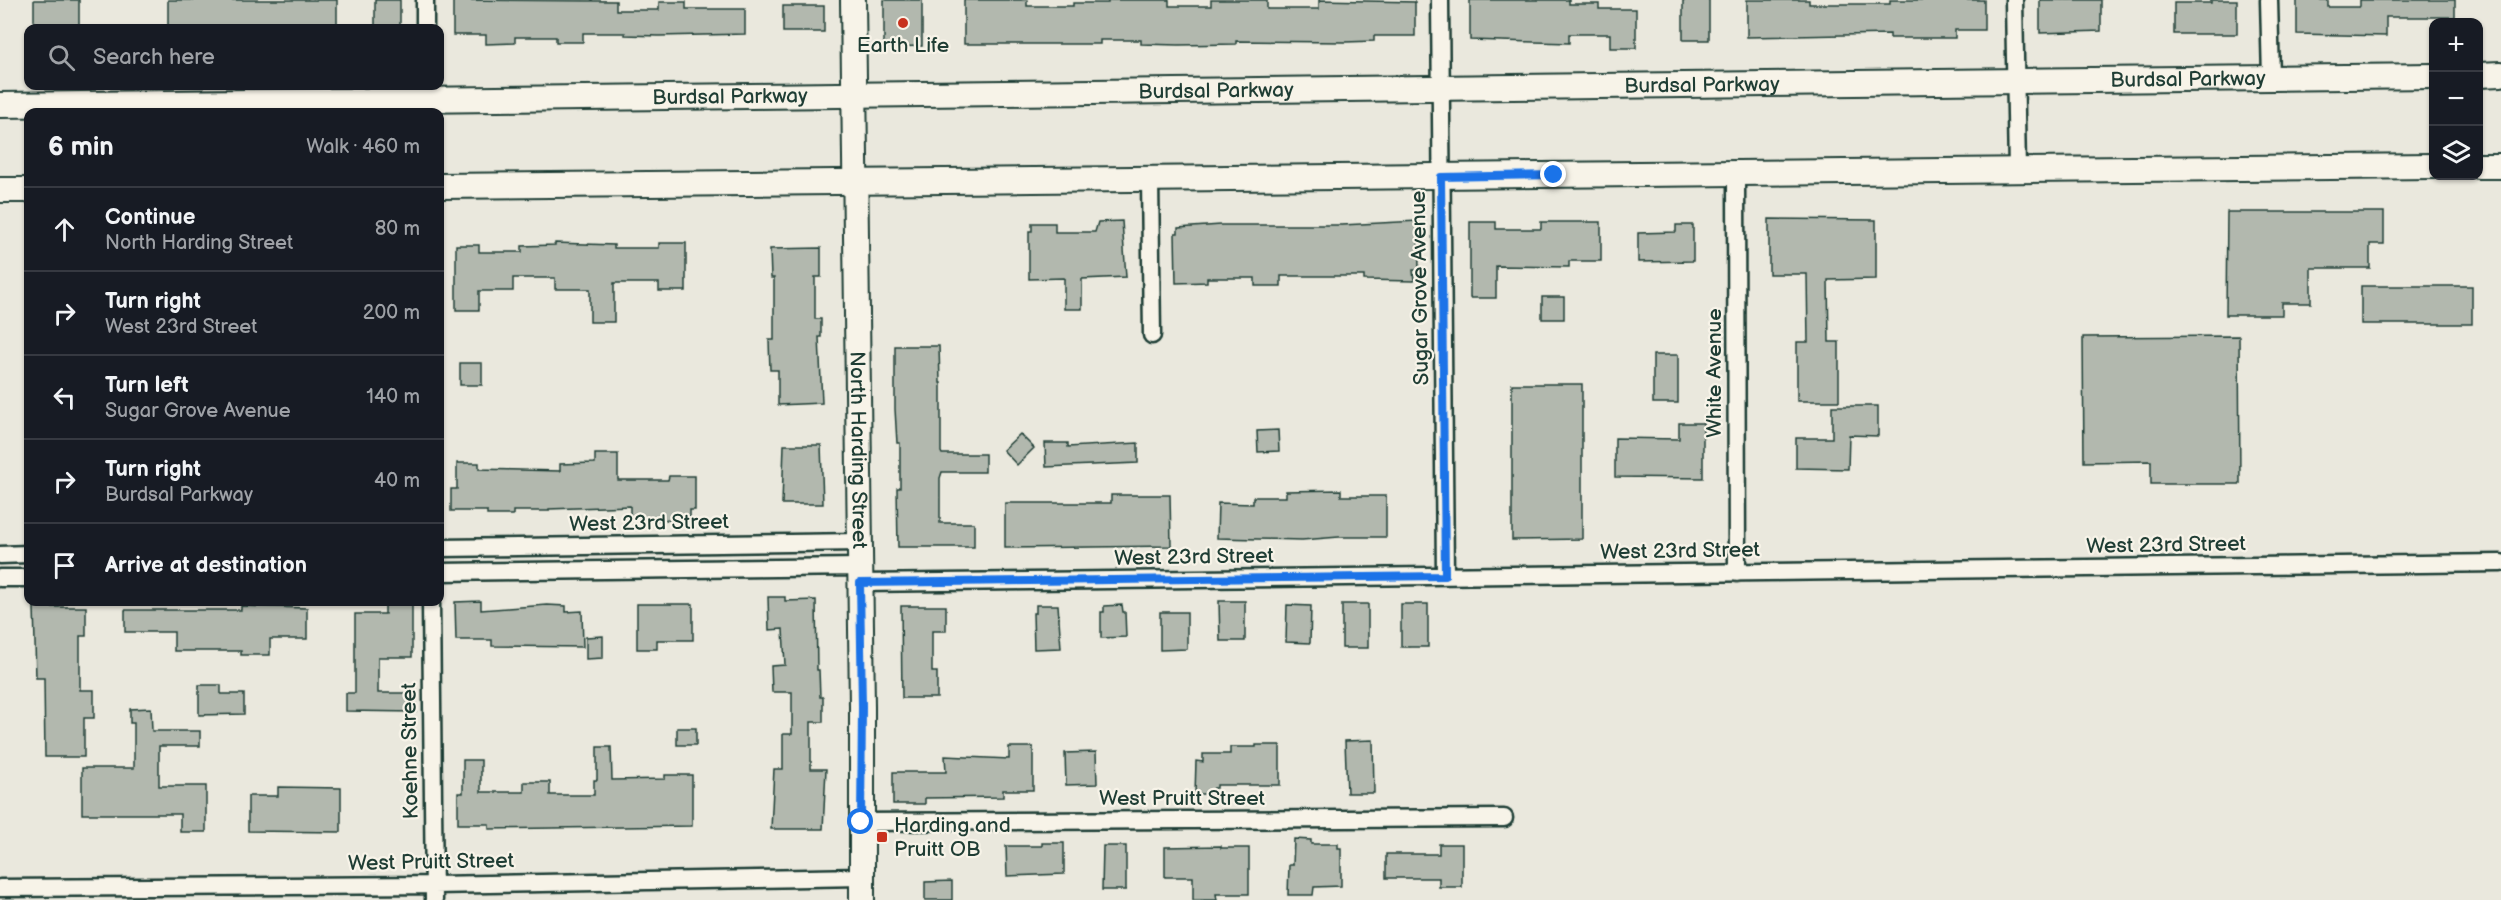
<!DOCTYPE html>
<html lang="en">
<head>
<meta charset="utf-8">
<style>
	:root { --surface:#171b24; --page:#242831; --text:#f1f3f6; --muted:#9ea1a6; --line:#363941 }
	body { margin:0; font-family:"Balsamiq Sans",sans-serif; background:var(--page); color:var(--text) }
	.controls { position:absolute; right:18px; top:18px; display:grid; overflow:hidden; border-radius:12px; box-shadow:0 2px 4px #0004 }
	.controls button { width:54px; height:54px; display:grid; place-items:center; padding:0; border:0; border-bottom:2px solid var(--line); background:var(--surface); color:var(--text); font:30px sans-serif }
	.stop { position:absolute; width:18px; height:18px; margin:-14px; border:4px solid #1a73e8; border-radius:50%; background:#fff }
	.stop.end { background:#1a73e8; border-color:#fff; box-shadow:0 2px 6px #0008 }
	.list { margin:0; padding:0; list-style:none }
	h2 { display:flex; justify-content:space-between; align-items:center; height:78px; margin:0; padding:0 24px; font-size:26px }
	h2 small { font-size:20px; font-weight:400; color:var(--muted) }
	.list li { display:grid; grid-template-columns:39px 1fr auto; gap:18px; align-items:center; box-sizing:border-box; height:84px; padding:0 24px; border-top:2px solid var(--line) }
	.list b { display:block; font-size:22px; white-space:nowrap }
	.list p { margin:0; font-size:20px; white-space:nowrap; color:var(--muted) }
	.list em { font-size:20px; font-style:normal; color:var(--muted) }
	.icon { flex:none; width:33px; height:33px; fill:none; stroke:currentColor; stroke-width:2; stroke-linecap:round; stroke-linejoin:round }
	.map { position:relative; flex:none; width:2501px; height:900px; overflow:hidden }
	.search { position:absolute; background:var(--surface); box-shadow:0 2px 4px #0004; left:24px; top:24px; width:420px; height:66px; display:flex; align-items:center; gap:15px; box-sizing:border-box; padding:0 21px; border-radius:12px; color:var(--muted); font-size:22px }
	.panel { position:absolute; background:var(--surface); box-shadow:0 2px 4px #0004; left:24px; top:108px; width:420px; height:498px; border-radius:12px }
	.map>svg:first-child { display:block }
	.building { fill:#b2b8ae; stroke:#1f3d34; stroke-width:1.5 }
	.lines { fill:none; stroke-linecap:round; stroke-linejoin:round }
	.street-casing { stroke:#1f3d34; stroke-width:21 }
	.secondary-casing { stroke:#1f3d34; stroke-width:28 }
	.street { stroke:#f7f3e8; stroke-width:16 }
	.secondary { stroke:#f7f3e8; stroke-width:24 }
	.route { stroke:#1a73e8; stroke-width:8 }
	.poi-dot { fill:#c8321e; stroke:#f7f3e8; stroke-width:2 }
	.labels { text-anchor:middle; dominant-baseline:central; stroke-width:4.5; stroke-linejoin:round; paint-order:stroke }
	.poi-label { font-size:21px; fill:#1f3d34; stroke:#f7f3e8 }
	.street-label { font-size:21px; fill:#1f3d34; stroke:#f7f3e8 }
</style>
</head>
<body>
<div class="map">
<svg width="2501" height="900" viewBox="0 0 2501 900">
	<rect width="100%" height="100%" fill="#eae8dd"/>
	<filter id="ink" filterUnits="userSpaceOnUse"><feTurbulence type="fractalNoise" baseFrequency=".0167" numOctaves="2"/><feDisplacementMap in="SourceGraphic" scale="12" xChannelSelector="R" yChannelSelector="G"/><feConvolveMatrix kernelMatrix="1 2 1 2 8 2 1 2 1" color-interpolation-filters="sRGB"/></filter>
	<g filter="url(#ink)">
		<path class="building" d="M34,0H79V27H34Z
			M168,0H337V28H168Z
			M375,0H400V28H375Z
			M453,0L616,1V10H659V2H686V9H745V34L659,36L625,35V33H583V42H556V37H515V43L486,44V35H453Z
			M884,0H922V46L884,47Z
			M964,0H1027V6H1073V3H1108V0H1169V6H1211V0H1267V9H1319V0L1415,2V36H1374V41L1345,42L1236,41V44L1178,45L1141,44V40H1100V44H964Z
			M1470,0H1569V4H1599V9H1636V48H1610V34H1569V43L1470,40Z
			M1683,0H1709V40H1683Z
			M1747,0H1809V4H1890V0H1984V30H1955V38H1890V34L1747,37Z
			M2040,0H2101V31L2040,33Z
			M2211,0H2237V34H2174V3H2211Z
			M2297,0H2328V7H2360V0H2455V17H2386V36L2297,34Z
			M783,6H824V32H783Z
			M2227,212H2384V244H2370V268H2311V303H2282V315H2226Z
			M1769,219L1876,220V279L1828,280L1829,342H1839V401H1797V342H1808L1807,274H1769Z
			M1122,221L1126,277L1082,279V309H1064V278L1029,279V231H1032V223H1055V232H1095L1098,222Z
			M1418,221L1419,270H1413L1414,281L1364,280V276H1281V286H1255V278H1207V282L1176,283L1175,233H1178V228L1221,225H1342Z
			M1470,222H1496V229H1541V222H1601V261H1569V267L1496,266V298H1470Z
			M1676,225H1693V261L1638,262V233L1676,232Z
			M555,243L614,245V248H659V243H686V291H659V283H614V322H590V289H555V278H513V291H479V310H456V245H479V252H522V246L555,245Z
			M821,248V277H815V319H821V337H819L822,403L778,405V370H770L769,340H774V278H771L770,249Z
			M2361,286H2472V324H2361Z
			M1542,297H1564V319H1542Z
			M2239,336L2240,484H2151V461L2084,462L2083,337Z
			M895,346H939L940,383H941V452L942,454H985V472H942L940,478V523H974V547H898L897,488H900V443H897L895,409Z
			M1653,355H1678V403H1653Z
			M460,363H482V385H460Z
			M1512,384H1582V539L1512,540Z
			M1832,406H1878V436L1849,435L1848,469L1796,468V438H1832Z
			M1679,423H1703V478L1615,477V438L1679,439Z
			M1278,430L1279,451L1258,452L1257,431Z
			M1020,434L1034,448L1017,465L1003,450Z
			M1045,443H1068V447L1138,443V463L1046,467Z
			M784,445H821L823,504H782Z
			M595,454H618V480H668L669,476H695V510H690V521L630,519V506L549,509V511H513V515H487V511H451V489H457V463H479V469L560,471V464L595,463Z
			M1341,490V496H1386V537H1339L1302,540L1217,538L1218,503L1253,504V497H1286V491Z
			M1111,495H1170L1171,546L1005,548V503H1111Z
			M768,597H785V601L816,600L817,670H819L820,697H823V722H811V769H826L823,829H771L774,769H783V734H792V692H772L771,666L785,665L783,629L769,630Z
			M481,601V610L547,605L566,606V612L582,611L583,647L492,646V640H456L455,602Z
			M1219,601H1245V641H1220Z
			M385,602H412V657H378V693H416V712L346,711V693H355V614H385Z
			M637,604H693V640H657V649H637Z
			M1342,604H1368V648H1342Z
			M1401,604H1428V647H1401Z
			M1036,605H1058L1061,648L1034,649L1033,613H1036Z
			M1122,605L1123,612H1125L1126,637L1101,638V612H1104V606Z
			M1287,605L1311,606L1310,643L1286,642Z
			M241,606L307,608V639H270V655H241V651H174V632H125V610H241Z
			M901,606H946V631H932V672H937V698H902Z
			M34,607H86V636H80V690H94V718H84V757H45L44,678H36Z
			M1160,612H1187V649L1160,650Z
			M603,636V658L586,659V637Z
			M199,685H221V694H244V714L199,715Z
			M151,708L152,731H200V746H159V786H206V832H180V814H82V768H134V723H130V709Z
			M677,728H696V745H677Z
			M1373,740L1374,793H1347L1345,741Z
			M1256,745H1280V785H1217V788H1214L1213,794H1195L1196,761L1203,762V754H1230V747H1256Z
			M597,747H611L612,780L665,779V775H692V826L489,829V824H458V793H463V760H481V792H524V782H550V795H594V780H597Z
			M1009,747H1033V790H1003V797L925,798V804H893V772H946L945,756L1009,759Z
			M1096,752L1097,784L1066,785L1065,753Z
			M278,787L341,788V832L248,831V796H278Z
			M1294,839L1311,840V844H1338V848H1341V886L1314,887L1313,895H1288L1289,865H1293Z
			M1042,843H1064V874L1007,876L1006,846H1042Z
			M1439,844H1462V887H1439V878H1386V854H1439Z
			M1103,846H1126V890H1102Z
			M1221,846V848H1249V894H1216L1217,900H1193V877H1165V847Z
			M952,881V900H925V882Z"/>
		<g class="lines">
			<g class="street-casing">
				<path id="street" d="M425,0V28
					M1440,0L1445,576
					M2014,0L2017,171
					M2269,0L2271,78
					M426,86V112
					M1736,174L1737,573
					M1150,180L1152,335
					M440,548L860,542
					M0,555L28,554
					M440,572L860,567
					M0,578H28
					M860,583L2501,563
					M431,602L434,900
					M861,822L1504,818
					M0,888L434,885L862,877"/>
			</g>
			<g class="secondary-casing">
				<g id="secondary">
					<path id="s1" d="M853,0L862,707V900"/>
					<path d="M2478,75L2501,74"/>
					<path id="s2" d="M0,105L2434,76"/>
					<path d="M2478,166H2501"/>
					<path d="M440,186L2434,166"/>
					<path d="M0,190H28"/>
				</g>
			</g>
			<use href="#street" class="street"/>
			<use href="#secondary" class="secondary"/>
		</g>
	</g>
	<g class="lines" filter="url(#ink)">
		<path class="route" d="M861,822L862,707L860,583L1445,576L1441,177L1554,175"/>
	</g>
	<g class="poi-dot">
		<circle cx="903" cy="23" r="6"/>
		<rect x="876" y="831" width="12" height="12" rx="3"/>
	</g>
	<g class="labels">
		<g class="poi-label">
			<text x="903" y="45">Earth Life</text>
			<text x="894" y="825" text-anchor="start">Harding and<tspan x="894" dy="24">Pruitt OB</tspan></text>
		</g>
		<g class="street-label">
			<text stroke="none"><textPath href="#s2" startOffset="2188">Burdsal Parkway</textPath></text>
			<text stroke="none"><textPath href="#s2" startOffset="1702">Burdsal Parkway</textPath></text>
			<text stroke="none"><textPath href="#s2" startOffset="1216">Burdsal Parkway</textPath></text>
			<text stroke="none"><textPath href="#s2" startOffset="730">Burdsal Parkway</textPath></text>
			<text transform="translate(1420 288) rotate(-91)">Sugar Grove Avenue</text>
			<text transform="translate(1714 373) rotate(-90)">White Avenue</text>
			<text stroke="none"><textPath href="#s1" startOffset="450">North Harding Street</textPath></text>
			<text transform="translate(649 523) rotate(-1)">West 23rd Street</text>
			<text transform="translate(2166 545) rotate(-1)">West 23rd Street</text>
			<text transform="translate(1680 551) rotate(-1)">West 23rd Street</text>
			<text transform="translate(1194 557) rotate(-1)">West 23rd Street</text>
			<text transform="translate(410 751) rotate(-91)">Koehne Street</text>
			<text x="1182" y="798">West Pruitt Street</text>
			<text transform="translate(431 862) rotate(-1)">West Pruitt Street</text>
		</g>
	</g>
</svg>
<div class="controls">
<button>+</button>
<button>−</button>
<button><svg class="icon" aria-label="layers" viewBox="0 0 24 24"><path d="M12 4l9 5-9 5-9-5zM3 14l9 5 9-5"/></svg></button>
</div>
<div class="stop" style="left:861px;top:822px"></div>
<div class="stop end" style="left:1554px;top:175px"></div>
<div class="search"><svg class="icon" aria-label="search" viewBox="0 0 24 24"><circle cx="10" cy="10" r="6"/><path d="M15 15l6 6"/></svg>Search here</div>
<section class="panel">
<h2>6 min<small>Walk · 460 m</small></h2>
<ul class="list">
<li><svg class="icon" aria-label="ahead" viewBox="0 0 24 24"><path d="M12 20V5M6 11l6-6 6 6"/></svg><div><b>Continue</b><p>North Harding Street</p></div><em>80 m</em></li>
<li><svg class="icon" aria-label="right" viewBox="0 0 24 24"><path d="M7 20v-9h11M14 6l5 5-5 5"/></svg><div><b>Turn right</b><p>West 23rd Street</p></div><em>200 m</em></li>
<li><svg class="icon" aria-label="left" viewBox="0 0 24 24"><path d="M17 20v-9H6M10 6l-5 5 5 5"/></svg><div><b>Turn left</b><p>Sugar Grove Avenue</p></div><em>140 m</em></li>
<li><svg class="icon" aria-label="right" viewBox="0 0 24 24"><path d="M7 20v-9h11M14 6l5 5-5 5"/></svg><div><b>Turn right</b><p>Burdsal Parkway</p></div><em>40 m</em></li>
<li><svg class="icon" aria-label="arrive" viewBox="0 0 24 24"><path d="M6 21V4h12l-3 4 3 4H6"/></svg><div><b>Arrive at destination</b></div></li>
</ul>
</section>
</div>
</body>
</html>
